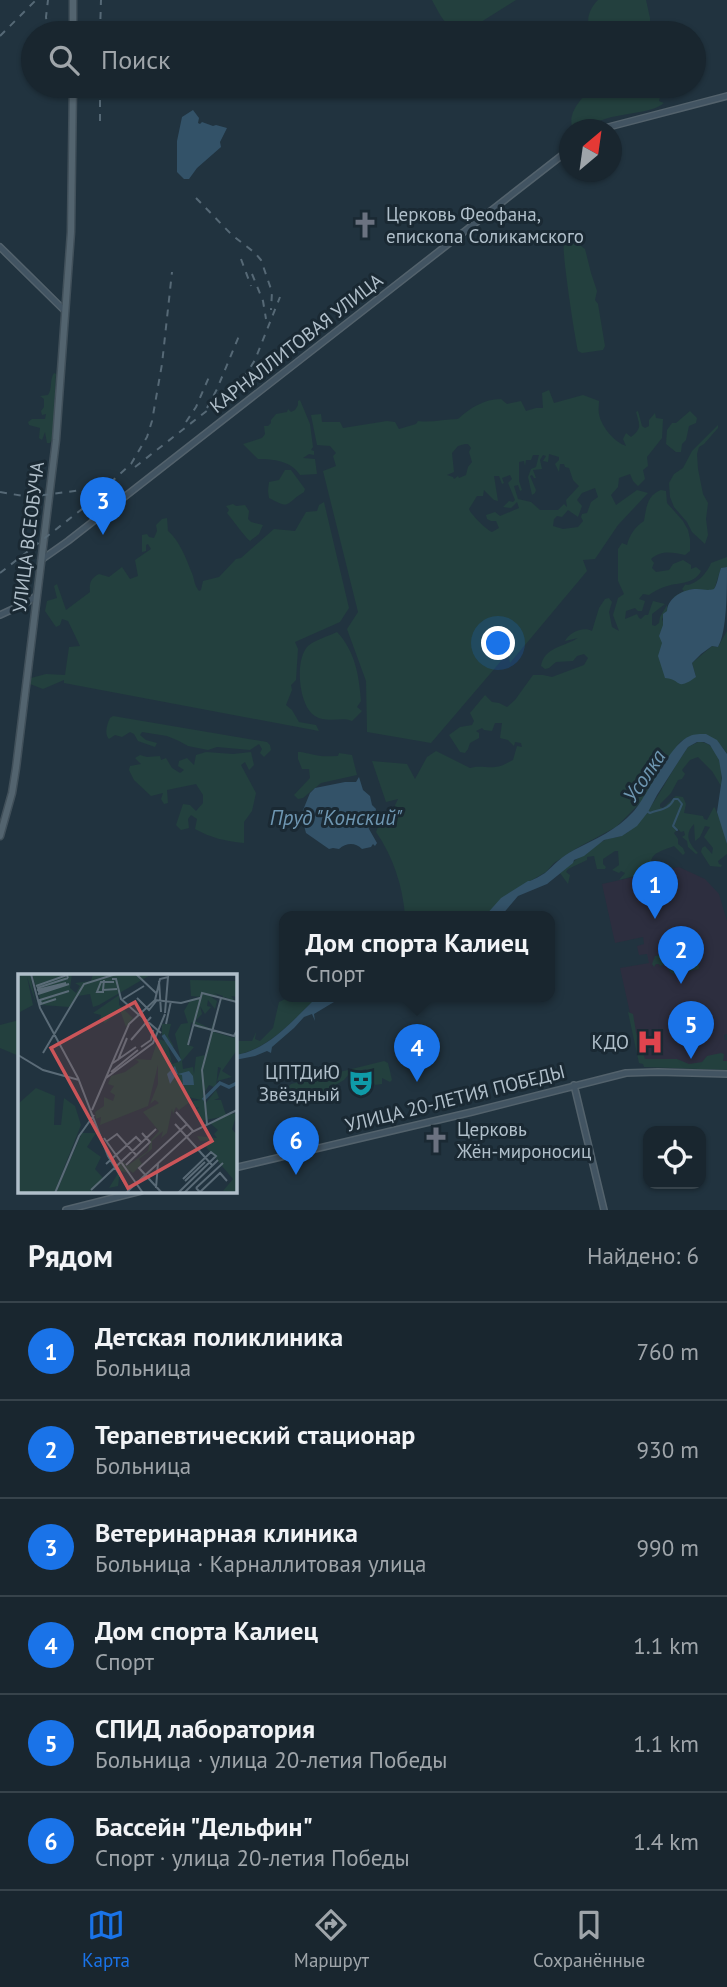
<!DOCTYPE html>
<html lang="ru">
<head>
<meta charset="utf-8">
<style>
	:root { --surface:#19262f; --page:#26323b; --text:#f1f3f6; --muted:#9fa5aa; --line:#37434b; --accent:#1a73e8 }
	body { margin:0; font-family:"PT Sans",sans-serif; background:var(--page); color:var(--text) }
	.controls { position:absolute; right:21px; bottom:21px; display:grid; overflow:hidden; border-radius:14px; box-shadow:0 2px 5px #0004 }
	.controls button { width:63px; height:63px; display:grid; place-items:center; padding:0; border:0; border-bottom:2px solid var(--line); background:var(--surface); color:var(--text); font:35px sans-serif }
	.compass { position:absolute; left:559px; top:119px; width:63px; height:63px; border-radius:50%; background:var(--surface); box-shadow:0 2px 5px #0004; rotate:29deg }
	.you { position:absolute; left:499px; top:644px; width:24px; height:24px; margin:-18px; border:5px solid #fff; border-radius:50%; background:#1a73e8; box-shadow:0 0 0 10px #1a73e833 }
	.badge { display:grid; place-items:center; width:46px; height:46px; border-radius:50%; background:var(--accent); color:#fff; font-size:23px; font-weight:700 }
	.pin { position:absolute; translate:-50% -58px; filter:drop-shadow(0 2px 4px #0008) }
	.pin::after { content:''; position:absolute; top:37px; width:24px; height:21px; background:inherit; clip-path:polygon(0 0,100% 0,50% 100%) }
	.popup { position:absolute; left:279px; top:911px; width:276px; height:91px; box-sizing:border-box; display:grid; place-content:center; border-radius:14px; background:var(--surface); filter:drop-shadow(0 2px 5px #0005); font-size:23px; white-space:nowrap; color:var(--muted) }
	.popup b { font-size:26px; color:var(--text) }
	.popup::after { content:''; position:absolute; left:50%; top:100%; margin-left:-14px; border:14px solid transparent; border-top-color:var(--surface) }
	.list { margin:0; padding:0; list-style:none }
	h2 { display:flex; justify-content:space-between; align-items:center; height:91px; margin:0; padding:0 28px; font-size:30px }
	h2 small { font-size:23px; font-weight:400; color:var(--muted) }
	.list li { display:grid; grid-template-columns:46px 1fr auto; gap:21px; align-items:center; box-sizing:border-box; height:98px; padding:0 28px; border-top:2px solid var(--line) }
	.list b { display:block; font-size:26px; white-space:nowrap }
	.list p { margin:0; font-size:23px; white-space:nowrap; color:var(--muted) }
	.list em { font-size:23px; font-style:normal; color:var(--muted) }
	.icon { flex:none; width:38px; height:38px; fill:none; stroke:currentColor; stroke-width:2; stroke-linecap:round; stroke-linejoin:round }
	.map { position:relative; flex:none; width:727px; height:1210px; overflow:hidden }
	.search { position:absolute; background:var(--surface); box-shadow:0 2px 5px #0004; left:21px; right:21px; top:21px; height:77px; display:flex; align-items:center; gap:18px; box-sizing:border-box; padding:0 24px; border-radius:38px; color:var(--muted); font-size:26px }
	.sheet { height:679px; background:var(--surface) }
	nav { display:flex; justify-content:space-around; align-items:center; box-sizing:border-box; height:98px; border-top:2px solid var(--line); background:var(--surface); font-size:19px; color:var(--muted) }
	nav a { display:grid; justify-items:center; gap:4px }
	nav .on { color:var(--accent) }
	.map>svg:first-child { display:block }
	.medical { fill:#2d2e3f }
	.green { fill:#23403e; fill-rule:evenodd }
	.water { fill:#335268 }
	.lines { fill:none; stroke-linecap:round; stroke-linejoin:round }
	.stream { stroke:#335268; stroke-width:2 }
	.secondary-casing { stroke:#53626c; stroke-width:8 }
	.primary-casing { stroke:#41505a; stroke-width:9 }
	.secondary { stroke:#425462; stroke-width:5 }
	.primary { stroke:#53646f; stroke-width:6 }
	.rail { stroke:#566976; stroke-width:2; stroke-dasharray:7 7; stroke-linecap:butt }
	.labels { text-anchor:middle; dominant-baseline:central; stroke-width:6; stroke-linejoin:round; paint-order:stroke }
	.poi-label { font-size:19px; fill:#b0bfca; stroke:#1a2933; text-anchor:start }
	.street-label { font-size:19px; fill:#b0bfca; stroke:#1a2933 }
	.water-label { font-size:21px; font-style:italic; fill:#6e96b1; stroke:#1a2933 }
	.inset-river { fill:none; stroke:#335268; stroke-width:3.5 }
	.inset-road { fill:none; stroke:#5a6b77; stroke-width:2 }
	.view { fill:#cb5559; fill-opacity:0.15; stroke:#cb5559; stroke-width:3.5 }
	.inset-edge { fill:none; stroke:#b0bfca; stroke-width:3.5 }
</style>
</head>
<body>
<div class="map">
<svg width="727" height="1210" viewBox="0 0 727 1210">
	<rect width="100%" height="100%" fill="#21333f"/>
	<path class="medical" d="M679,867L705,879L719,894L727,921V1034L724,1035L725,1040H727V1065L641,1063L620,968L649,963L647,954L639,955L637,946L644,944L643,937L615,943L602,884Z"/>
	<path class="green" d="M432,0H516L481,22L470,33C448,33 441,17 432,0Z
		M598,0H646L650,18L651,33H591C585,21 589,9 598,0Z
		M594,86H642L639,95L641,98L660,97L659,101L664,103C653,113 622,113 605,119C593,123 585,130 573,129C566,114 582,97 594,86Z
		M576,231L580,235L581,246L585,249L591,273L597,291L595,300L598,304L605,346L603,350L582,353L578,351C575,338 561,249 564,242C566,238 572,234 576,231Z
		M54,373L56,374L53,438L50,443H47L45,432L42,440L39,438L40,428L29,425L28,422L32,419H45L46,414L42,415L41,411L44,407V399L40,396L48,395C53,388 49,380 54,373Z
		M549,390L554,403L583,395L599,401C599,406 598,410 599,414C601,426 614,442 626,446L623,439L626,433L631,437C643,428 639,424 636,412L638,411L642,426L645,428L649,426V420L655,413L656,418L663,419L662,438L647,457L648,466L643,470L645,479L638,486L633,481L630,474L619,478L618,487L611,495L616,505L637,490L648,493L618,525L595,559L583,560L587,571L510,663L502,628L498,632L501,661L431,743L367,732L366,681L347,629L358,612L323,471L336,466L333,456L336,453L330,446L317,445L311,415L321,414L322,422H340L343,428L387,421L395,422L399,429L416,424L418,421C432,423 444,419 458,419C470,408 484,399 501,399L507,404L521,401L526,411L536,408H543L542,393ZM465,444H468L471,448L469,452L472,462L468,467L466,475L459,478L458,476L454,479L453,477L447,475L454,472L452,453L458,446ZM549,454L559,457V460L555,464L559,472L560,464H564L565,467L569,468L573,480L579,486L566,500L567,507L564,504L558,510H540L531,502L518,499L514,486L518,485L520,491L522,490L519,481V462L524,461L525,466L526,460H531L533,455H539L536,467L531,469L528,477L532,495L535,493L536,490L530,476L532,475L534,478H536L533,470L542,469L540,460L543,455L546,456L543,461L548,462ZM510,475L512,479L508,483L515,500L513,502L509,501L503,507L511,508L517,502L519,508L500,516L495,512L486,515L487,519L491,521H496L499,528L492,532C487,530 471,515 469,509L477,496H483L484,490L494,500L498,501L494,476H499L502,484L504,483L502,478ZM595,488L598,497L591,502L587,513L582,514L581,517L583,521L578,527L563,529L553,526L554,519L557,516L562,517L568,510L578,517L582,506L577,500L582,493Z
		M300,400L310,424L313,447L311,450L314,451V455L309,454L303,458L315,459L317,474L300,475C291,461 274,459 258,459L243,444L262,438L265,434L264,426H268L271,423V420L276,414L287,412L288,409L291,412L295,410L298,405V401Z
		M690,411L697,418L696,423L689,426L686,440L682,444L681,452H676L666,444L667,430L672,423H676Z
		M718,425V428L704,444L699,447L697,454L698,469L703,494L708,503L706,519L708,535L705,544L692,532L687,522L674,507L670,497L669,483L674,474L683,468L692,451Z
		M285,470H291L305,489L304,492C284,504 292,510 269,498L268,491L269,482L279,480Z
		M661,490L666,491L667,503L683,521L688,530L690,539V551L685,555C672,552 661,550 651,559L654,563L652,568L656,572L669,570L673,564L683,560L691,565V569L696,567L701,571C694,585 677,582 664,587C658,589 653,592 649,595L643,594L639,599L645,601L642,611H638L635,608L626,611L625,619L637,614L639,618L641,619L645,615H648L653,601L665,604L652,614V625L655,626L659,623L660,617L667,605V611L662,619L664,625L659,636L696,677L692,663L712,646L718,647L727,631V754C715,735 699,729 680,742L644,796V799L616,827L577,848L554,863L546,872L506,895L485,916H405C403,887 393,856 376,832L378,827L389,818L398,799L386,802L372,761L407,764L415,779L427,757L436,751L470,768C480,765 486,768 495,767C501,767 507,763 513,760L517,746L522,747L521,743L515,742L514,746L508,740L500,738L502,723H495L492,731L484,730L482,728L476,731L479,733V738L470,743L468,749L465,753L460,752L449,735L460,727L472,725L474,721L470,713L485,695L492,702L499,703L507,707L515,700L533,675H543L552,677L584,665L588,658L584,654L577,656L573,661L556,662L549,668L545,669L541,666C544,647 564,647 578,638L565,641C569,633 583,626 592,631L599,608L605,599L609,598L612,602L609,612L612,627L619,631L613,615L618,598L624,594L618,581V549L622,543L627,545C630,534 635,527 644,521C646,509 647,495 661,490Z
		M324,502L349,608L340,622L295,642L298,649L296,680L291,685L292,690L286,705L292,710L299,722L316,725L319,731L64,683V680L43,689L30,684L31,678L46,674L65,675L69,647L80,646L68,621L62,619L60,625L56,627L45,611L47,601L57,598L54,586L57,584L66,610L90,592C89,583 91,578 99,574L109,577L122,567L130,579L138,576L135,560L151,549L148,544L146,545V551L142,552V535L147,534L149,537L154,538L157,531L156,525L162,519L167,518L168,531C179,540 186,558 191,571C195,579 193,583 199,591L201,590L203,581L219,577L236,559L241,558L274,529L295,531L306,512L317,511L319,505Z
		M233,504L236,506L245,505L249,511L248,519L251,522L263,525L259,534L250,541C245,537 232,519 227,513L229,510L226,506Z
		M727,557V567L721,568L714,590L708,591L692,589L673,597L684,591L682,589C689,580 681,587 691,584C700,581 708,571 711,563Z
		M337,632C355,651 359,675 361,701L357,707L362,711L352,721C341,716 328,724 315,716C299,707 294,660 308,646C315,640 329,636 337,632Z
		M113,716L267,742L270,745L271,750L264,757L260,753L262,749L259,744L250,750L217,747L208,750L188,746L179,741L167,736L142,732L140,735L146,740L157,743L155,747L138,741L134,734L130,732L122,737L115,735L109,739C104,734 107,724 110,718Z
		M698,742C719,741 723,769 721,786L712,771L698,757L690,760L682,770L685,774L682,779L678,780L671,793L660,804V807L663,808L676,796L683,797L686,804L684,813L703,816L704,819L707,820L714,807L715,808L723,827L727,844V854L718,861L719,864L722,865L721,867L710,866L701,852L702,848L705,846L712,854L713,848L704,837L710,827L705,826L700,837L695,841L694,824C683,835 690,845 698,853L696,854L688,847L687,841L682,837L685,835L684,831L681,832L678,829L674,833L678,839V844L683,848L685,853L683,855L674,846C665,850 651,852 651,863L644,866L646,873L619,880L625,873L621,871L619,873L612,870L619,865L618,851H615L603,859V864L606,867L605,869H597L594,856L587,857V860L568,869L566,872L570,875L568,884L560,873C574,861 587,850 603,841C609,837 618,838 623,835C648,821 667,777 684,753L688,747Z
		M206,752L233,754L251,752L254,765L249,770L245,762L241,765L256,793L252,811L244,822V843C225,841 211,838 195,829L197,819L191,815L188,819L189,828L181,830L176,825L183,804L190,805L196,811L203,803V795L196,784L167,790L168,803L164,804L161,799L163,793L151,796L134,780L129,770L130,766L141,764L135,758L140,755L147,757L160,756L161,760L166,758L172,768L180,773L184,770L178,766L179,761L187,758L194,765L196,755Z
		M298,752C305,752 308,754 315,755C322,757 330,756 338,756L339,753L352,755L357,775L321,783L303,798L298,799L294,795L310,778L309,769H302L298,759Z
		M702,945L703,949L698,960L699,969L674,974L670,972L667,963L660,966L659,964H656L654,967L652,964L655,956Z
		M291,996H318C295,1019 268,1050 235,1055V1038L236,1041H252L256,1032L255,1039L260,1041L273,1028L279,1002Z
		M628,1012L633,1014L636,1032L645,1059H677L689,1064L702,1062L707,1056L721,1053L724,1054L723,1061H727V1070L644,1067L643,1064L639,1063Z
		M19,1020V1056L0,1048V1025Z
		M384,1061L388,1063L392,1080L390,1082L382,1078V1084L375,1085L366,1069L350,1073L344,1080L332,1087L333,1090L292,1099L289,1086L291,1084Z"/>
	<path class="water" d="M193,110L199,118L198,123L200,124L202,122L213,126L216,125L227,128L220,142L221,147L197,168L189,179H184L177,172V141L182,117Z
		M727,567C727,589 727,632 718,647L712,646L701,654L692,663L696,677C675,692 682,679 665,678L658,656L662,643L659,636L663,625V614L667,611C668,597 684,589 697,589C704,589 707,591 714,589C718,583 718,576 721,568Z
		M706,734L717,740L727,754V844L717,812L722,778L719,760L710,745L704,742H697L688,747L684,753L657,795L648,812L637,826L622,836L604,840L584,856L574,860L573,863L547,884L518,896L501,916H485L501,898L528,881H530C535,879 540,876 545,873C554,865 562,856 574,850C595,839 617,830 633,812C647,797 670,743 690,736C694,734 701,734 706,734Z
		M359,777L363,790L370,796L372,805L376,809L375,814H369L366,817L369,829L377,843L375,846L373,844L371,847L362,849C355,842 346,843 339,849L333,848L329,849L306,833L301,815L310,793L315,788L345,782H356Z
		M318,996H344L314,1014L315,1021L312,1014L304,1017L294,1028L272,1047L271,1053L267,1051L255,1056L235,1060V1055C268,1051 295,1018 318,996Z"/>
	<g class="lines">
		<path class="stream" d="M648,812L650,813C660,809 669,810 674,799H678L682,804L673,826L677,830"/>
		<g class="secondary-casing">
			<path id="secondary" d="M597,130L727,96
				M0,247L65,311
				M41,560L68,541L570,149
				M0,615L26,603L36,596
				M574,1085L604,1210
				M234,1168L472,1112L626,1073L658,1072L727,1074
				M66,1210L141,1191"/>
		</g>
		<g class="primary-casing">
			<path id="primary" d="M73,0V33
				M0,836L12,793L16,768L56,440L71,232L73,86"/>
		</g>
		<use href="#secondary" class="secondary"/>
		<use href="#primary" class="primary"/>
		<path class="rail" d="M48,33L46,17L48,0
			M100,33L101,0
			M0,36L36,0
			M56,90V86
			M100,121V86
			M196,198L232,235L255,253L261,260L272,292L271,310
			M241,259L251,286
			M252,274L263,301L266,319
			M207,408L217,389L239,336
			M186,422L196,407L209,377
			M135,467L227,395L242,381L255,360L280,297
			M0,492L29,497L97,488L111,482L131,464L147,437L152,421L162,364L172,272
			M0,573L109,488"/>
	</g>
	<defs>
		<g id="church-bare" transform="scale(2.1)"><path d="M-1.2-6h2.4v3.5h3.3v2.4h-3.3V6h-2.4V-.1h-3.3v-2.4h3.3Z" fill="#6b7280" stroke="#1a2933" stroke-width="2.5" paint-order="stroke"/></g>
		<g id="hospital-bare" transform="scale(2.1)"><path d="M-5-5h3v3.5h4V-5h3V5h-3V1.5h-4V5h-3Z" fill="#e0444e" stroke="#1a2933" stroke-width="2.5" paint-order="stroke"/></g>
		<g id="theatre-bare" transform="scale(2.1)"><path d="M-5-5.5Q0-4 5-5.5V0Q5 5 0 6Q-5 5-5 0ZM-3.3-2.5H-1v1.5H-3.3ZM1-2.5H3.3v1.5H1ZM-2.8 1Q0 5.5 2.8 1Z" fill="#0f9aa8" stroke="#1a2933" stroke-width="2.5" paint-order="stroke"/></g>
	</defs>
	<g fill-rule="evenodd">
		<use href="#church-bare" x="365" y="225"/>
		<use href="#hospital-bare" x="650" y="1042"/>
		<use href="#theatre-bare" x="361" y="1083"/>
		<use href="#church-bare" x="436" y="1140"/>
	</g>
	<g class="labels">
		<g class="poi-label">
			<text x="386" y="214">Церковь Феофана,<tspan x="386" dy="22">епископа Соликамского</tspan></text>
			<text x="629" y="1042" text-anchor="end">КДО</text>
			<text x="340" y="1072" text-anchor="end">ЦПТДиЮ<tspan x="340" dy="22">Звёздный</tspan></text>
			<text x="457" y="1129">Церковь<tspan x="457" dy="22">Жён-мироносиц</tspan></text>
		</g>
		<g class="street-label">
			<text transform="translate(296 343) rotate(-38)">КАРНАЛЛИТОВАЯ УЛИЦА</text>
			<text transform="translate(28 537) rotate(-83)">УЛИЦА ВСЕОБУЧА</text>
			<text transform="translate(455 1098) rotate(-14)">УЛИЦА 20-ЛЕТИЯ ПОБЕДЫ</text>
		</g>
		<g class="water-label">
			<text transform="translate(644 776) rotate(-56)">Усолка</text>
			<text x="336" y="817">Пруд "Конский"</text>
		</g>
	</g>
	<g transform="translate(18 974)">
		<rect width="219" height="219" fill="#21333f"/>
		<path d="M0,0H12L18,30L9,3L15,31L2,38ZM14,0H54L52,14L58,19L62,12L57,9L73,7L75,0H134L81,31L75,33L72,20L60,22L51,33L24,31ZM172,6L219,7V23L213,22L219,29L207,23L204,27L205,22L196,19L202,23H193L199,27L197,35L190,26L189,32L193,33L187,40L182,32L184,40L177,47L193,55L203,27L195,56L180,54L173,48L170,71L176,73L164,87L165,95L175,93L176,100L178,83L187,81L193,57L216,64L219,58V76L204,97L214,103L199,107L203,94L200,93L198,114L191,111L185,121L187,130L198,116L201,124L196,126H203L208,141L219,139L214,155L219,161V219L205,217L215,205L188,173L195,166L182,167L179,162L199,164L196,160L200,156L192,149L203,143L182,147L178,136L181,133L177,134L175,127L183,126L170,123L172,128L161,136L158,133L155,140L154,135L149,159L143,164L145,157L134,167V175L121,185L124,190L115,199L111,196L112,199L102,197L100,212L91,214L102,196L97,194L104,187L109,192L130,177L132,167L141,157L125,138L141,129L137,126L132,130L140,110V91L130,132L82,151L83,143L78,145L77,138L86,132V123L95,127L97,121L92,118L96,112L90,110L93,102L107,98L121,88L117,85L133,86L140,65L151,68L144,61V50H153L150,62L156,73L150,71L154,90L163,87L157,60L163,50L170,49L166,37L173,25L183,23L173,22ZM101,21V31L115,44L108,53L102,36L87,49L82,46L83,41L75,39ZM18,114L37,122L36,151H43L46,124L57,132L63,151L36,219H0V130ZM64,159H78L69,173L83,183L77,195L85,204L72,219H38Z" fill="#23403e"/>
		<path d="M157,92L160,100L171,97L175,102L176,111H165L164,101L159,100L152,110L149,100Z" fill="#335268"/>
		<path class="inset-river" d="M145,61L162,87M185,126L202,109L211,113L219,109"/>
		<path class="inset-road" d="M13,0L22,34L60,104L90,182L111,216L108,219M118,0L138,19M94,5H98L103,25L121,41M86,6L85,16L99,15M141,7L143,38M18,12L49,1L50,4M19,14L50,4M19,16L48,9M20,18L48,9M86,18H79L83,8H96M20,20L51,10M119,24L131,36L139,26M38,25L23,30L22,26L51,17M105,25L126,12M137,26L142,5L150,3L147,39M122,41L143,59M148,50L153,27M176,51L216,62L219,56M113,66L133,43M170,71L184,19L219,28M123,73L133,66L135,56M25,79L66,10L98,0M0,81L25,96L61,106M100,86L109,64M95,89L118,73M93,98L120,76M88,104L135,69L147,40M74,136L111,50L137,26L163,29L182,24M158,138L175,157M157,150L194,191M189,150L184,96L203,24M86,164L125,219M88,168L99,160L119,182M88,190L118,163L124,169M108,191L132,168L124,159M167,207L187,188M138,214L140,189M178,214L182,218L202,199L209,207M178,214L205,189M73,216L138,155M111,216L174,158L219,136M37,219L61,162L76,141M144,219L121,194L169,150M160,219L198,182L193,178L165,205M166,219L200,186"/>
		<path class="view" d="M117,28L194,167L110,214L33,74Z"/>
		<rect width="219" height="219" class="inset-edge"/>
	</g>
</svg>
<div class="controls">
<button><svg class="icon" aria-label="locate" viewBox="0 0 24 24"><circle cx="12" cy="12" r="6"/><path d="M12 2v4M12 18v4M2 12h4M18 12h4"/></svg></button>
</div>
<svg class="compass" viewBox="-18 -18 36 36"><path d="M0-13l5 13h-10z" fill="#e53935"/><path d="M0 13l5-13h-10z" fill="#9fa5aa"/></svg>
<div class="you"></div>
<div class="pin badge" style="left:655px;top:919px">1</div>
<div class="pin badge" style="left:681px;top:984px">2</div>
<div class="pin badge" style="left:103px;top:535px">3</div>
<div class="pin badge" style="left:417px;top:1082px">4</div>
<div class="popup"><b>Дом спорта Калиец</b>Спорт</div>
<div class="pin badge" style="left:691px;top:1059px">5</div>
<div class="pin badge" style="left:296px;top:1175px">6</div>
<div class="search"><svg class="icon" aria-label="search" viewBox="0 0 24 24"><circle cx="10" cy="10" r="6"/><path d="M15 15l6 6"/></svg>Поиск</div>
</div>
<section class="sheet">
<h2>Рядом<small>Найдено: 6</small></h2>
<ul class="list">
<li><span class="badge">1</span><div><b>Детская поликлиника</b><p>Больница</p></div><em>760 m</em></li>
<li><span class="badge">2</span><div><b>Терапевтический стационар</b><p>Больница</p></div><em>930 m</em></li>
<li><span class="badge">3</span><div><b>Ветеринарная клиника</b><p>Больница · Карналлитовая улица</p></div><em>990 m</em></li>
<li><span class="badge">4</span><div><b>Дом спорта Калиец</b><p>Спорт</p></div><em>1.1 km</em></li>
<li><span class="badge">5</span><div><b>СПИД лаборатория</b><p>Больница · улица 20-летия Победы</p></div><em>1.1 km</em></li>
<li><span class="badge">6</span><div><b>Бассейн &quot;Дельфин&quot;</b><p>Спорт · улица 20-летия Победы</p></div><em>1.4 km</em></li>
</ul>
</section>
<nav>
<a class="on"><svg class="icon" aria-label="map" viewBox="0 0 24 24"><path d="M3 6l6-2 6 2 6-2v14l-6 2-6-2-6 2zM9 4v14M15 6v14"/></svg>Карта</a>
<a><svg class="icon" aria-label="directions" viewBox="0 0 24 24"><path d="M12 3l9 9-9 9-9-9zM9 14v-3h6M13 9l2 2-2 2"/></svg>Маршрут</a>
<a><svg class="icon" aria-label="saved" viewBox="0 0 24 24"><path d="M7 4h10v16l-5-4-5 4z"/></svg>Сохранённые</a>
</nav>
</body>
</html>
